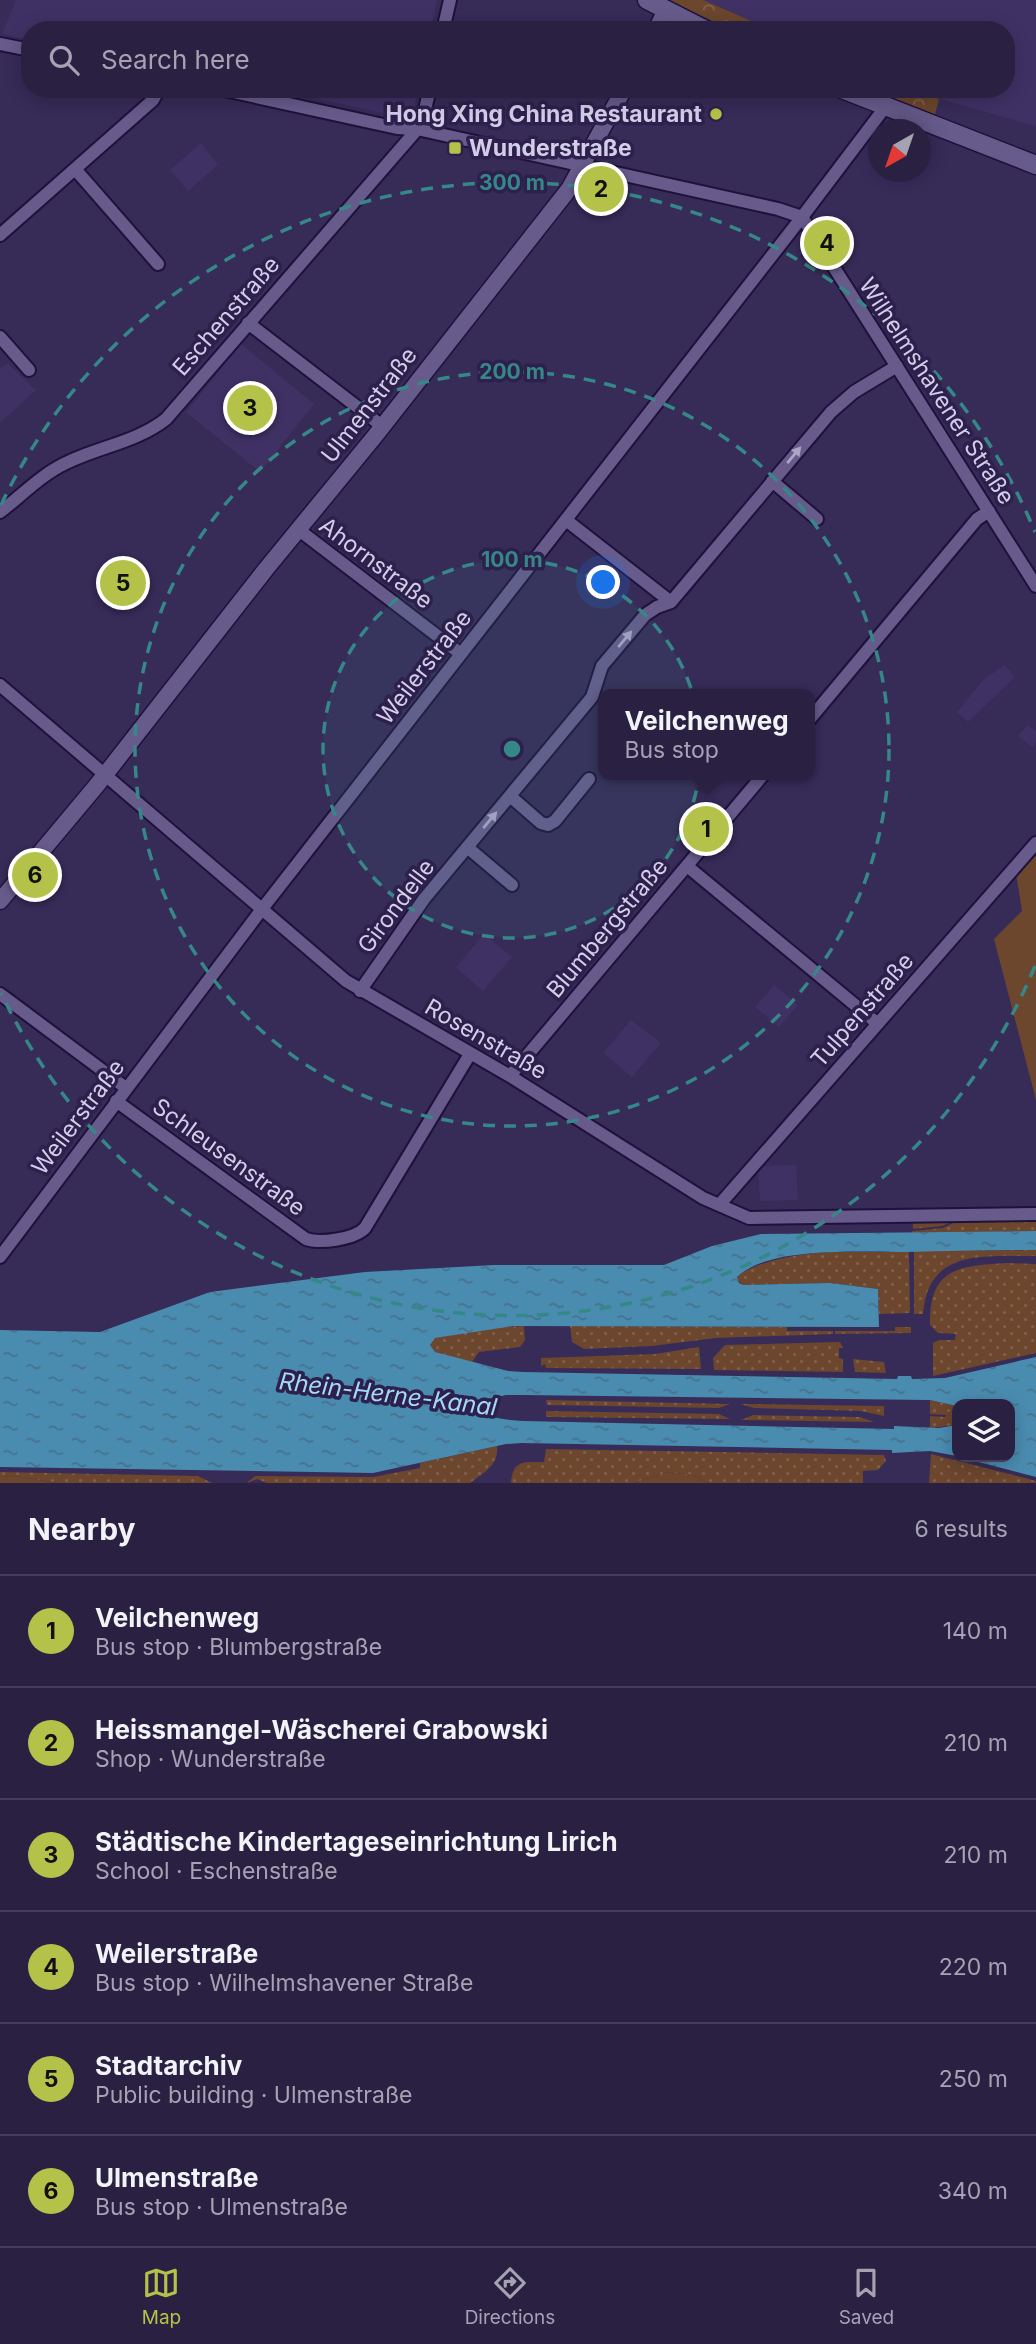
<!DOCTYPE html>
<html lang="en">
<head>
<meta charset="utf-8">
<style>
	:root { --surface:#292042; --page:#352d4d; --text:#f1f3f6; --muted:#a5a3b2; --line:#453e5b; --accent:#b5c249 }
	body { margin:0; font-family:Inter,sans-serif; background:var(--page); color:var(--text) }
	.controls { position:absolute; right:21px; bottom:21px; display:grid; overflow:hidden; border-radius:14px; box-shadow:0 4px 18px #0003 }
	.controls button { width:63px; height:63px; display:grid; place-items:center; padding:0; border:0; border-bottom:2px solid var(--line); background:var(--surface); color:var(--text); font:35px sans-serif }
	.compass { position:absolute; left:868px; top:119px; width:63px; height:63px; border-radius:50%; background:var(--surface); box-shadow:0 4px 18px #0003; rotate:220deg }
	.you { position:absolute; left:604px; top:583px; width:24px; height:24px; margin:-18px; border:5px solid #fff; border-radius:50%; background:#1a73e8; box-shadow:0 0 0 10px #1a73e833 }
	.badge { display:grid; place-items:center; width:46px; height:46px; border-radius:50%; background:var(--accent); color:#111; font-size:23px; font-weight:700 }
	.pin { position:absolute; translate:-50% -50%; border:4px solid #fff; box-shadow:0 2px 7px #0006 }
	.popup { position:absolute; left:598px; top:689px; width:217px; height:91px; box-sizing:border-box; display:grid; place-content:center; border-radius:14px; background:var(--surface); filter:drop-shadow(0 2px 5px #0005); font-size:23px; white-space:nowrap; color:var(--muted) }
	.popup b { font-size:26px; color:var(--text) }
	.popup::after { content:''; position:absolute; left:50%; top:100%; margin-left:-14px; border:14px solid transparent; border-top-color:var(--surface) }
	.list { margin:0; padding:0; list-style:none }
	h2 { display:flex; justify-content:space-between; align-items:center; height:91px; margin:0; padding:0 28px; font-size:30px }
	h2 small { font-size:23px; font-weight:400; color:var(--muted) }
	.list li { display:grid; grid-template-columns:46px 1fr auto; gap:21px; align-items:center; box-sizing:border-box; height:112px; padding:0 28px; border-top:2px solid var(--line) }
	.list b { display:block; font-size:26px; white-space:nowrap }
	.list p { margin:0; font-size:23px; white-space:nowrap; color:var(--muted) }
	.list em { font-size:23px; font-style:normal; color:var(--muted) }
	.icon { flex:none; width:38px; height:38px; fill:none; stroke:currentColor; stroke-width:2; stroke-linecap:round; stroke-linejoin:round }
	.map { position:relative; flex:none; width:1036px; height:1483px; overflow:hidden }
	.search { position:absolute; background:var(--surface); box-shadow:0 4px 18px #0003; left:21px; right:21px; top:21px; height:77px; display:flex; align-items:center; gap:18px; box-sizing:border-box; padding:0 24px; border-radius:28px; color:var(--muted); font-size:26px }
	.sheet { height:763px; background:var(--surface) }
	nav { display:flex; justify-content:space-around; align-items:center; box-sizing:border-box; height:98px; border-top:2px solid var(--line); background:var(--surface); font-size:19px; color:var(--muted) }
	nav a { display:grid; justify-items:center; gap:4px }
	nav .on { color:var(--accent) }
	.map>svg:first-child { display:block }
	.built { fill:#403165 }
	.grass { fill:url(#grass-dots) }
	.forest { fill:url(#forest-crowns) }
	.pitch { fill:#6c462d }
	.water { fill:url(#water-ripples) }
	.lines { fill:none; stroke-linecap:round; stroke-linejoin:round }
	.minor-casing { stroke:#1f113c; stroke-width:16 }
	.tertiary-casing { stroke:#1f113c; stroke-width:19 }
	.secondary-casing { stroke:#1f113c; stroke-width:21 }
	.minor { stroke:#675b8c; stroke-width:12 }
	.tertiary { stroke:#675b8c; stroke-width:16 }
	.secondary { stroke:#675b8c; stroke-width:18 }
	.oneway { fill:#ada5c8 }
	.ring { fill:none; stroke:#368787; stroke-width:3.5; stroke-dasharray:12 9 }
	.poi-dot { fill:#b5c249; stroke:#2d204c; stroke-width:2.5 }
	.labels { text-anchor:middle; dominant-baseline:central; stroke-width:7; stroke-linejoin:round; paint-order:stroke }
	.poi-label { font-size:23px; font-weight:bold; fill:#d2cde9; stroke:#2d204c; text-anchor:end }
	.street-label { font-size:23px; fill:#d2cde9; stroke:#2d204c }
	.water-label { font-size:24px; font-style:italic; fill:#a3d8f7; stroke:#2d204c }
	.centre { fill:#368787; stroke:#2d204c; stroke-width:3.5 }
	.ring-label { font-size:21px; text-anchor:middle; font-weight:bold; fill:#368787; stroke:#2d204c; stroke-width:7; stroke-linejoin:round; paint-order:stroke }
</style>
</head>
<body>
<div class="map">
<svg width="1036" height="1483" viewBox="0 0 1036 1483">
	<defs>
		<pattern id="grass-dots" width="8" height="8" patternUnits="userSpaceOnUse" patternTransform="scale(1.75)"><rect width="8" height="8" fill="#6c462d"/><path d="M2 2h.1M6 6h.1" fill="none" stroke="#80604b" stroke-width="1.8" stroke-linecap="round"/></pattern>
		<pattern id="forest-crowns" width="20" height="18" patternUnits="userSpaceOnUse" patternTransform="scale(1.75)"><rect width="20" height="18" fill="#6c462d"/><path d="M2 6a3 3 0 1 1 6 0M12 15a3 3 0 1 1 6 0" fill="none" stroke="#80604b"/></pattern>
		<pattern id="water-ripples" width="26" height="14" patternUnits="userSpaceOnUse" patternTransform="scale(1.75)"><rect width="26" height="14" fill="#4a8cb0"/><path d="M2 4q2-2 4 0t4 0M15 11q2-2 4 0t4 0" fill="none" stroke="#46718b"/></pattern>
	</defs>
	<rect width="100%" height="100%" fill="#372b58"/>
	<path class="built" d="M16,0H437L431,30H30V40L2,34Z
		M703,0H1036V126L940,99L915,89H1006V30H772Z
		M272,89H418L412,119Z
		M201,143L218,165L188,191L170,170Z
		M241,344L314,404L260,472L186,412Z
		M7,363L36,390L0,423V369Z
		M1005,665L1015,677L968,722L957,712L984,679Z
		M1028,725L1036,731V742L1032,747L1018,736Z
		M484,934L512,957L483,991L456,967Z
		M774,985L798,1005L779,1027L755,1007Z
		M631,1020L661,1043L632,1077L603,1053Z
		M796,1165L798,1200L760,1201L758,1166Z"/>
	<path class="grass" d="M1036,1219V1231L912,1233V1231L943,1228L959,1220Z
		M913,1220L954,1221L942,1226L913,1229Z
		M1036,1250V1256C986,1257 928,1247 923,1314H914V1251Z
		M832,1252H909L910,1313L879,1314L878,1289L830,1283L743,1285L737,1280L738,1275C767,1258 800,1254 832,1252Z
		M1007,1263L1036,1264V1353L933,1376V1343L939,1340H955L956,1334L938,1333L930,1325C929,1268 958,1266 1007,1263Z
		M524,1326L525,1340L520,1347L479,1352L472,1362L435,1352L430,1347L431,1342L435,1338L500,1327Z
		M570,1326L787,1327V1331H833V1334L716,1338L652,1346L584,1349L572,1342Z
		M895,1327H911V1333L835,1334V1331H895Z
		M840,1342L843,1348H839V1358L843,1359V1372L714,1370L713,1358L725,1345Z
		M699,1347L701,1369L546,1368L545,1364L541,1366V1358L655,1354Z
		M853,1359L884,1362L886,1373L855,1372Z
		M546,1400L730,1404L719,1408L547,1405Z
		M930,1400L957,1406V1425L930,1428V1416L945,1417L946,1415L930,1414Z
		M740,1404L884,1406V1416L861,1411L754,1408Z
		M546,1411L719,1414L730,1419L546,1417Z
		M753,1415L860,1417L874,1422L741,1420Z
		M497,1446C499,1465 484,1473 470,1483H267L257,1479L247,1483L255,1476L373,1477L420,1468V1463Z
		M546,1449L884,1455L886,1461L878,1470L863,1471V1483H708L693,1475L668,1472L634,1483H511C513,1459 524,1462 544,1462Z
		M931,1454L1036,1481V1483H929Z
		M0,1472L198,1476L212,1483H55L23,1477L0,1476Z"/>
	<path class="forest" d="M666,0H703L772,30H733Z
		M868,89H915L939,99L934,118Z
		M668,1472L693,1475L708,1483H634Z
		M0,1476L23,1477L55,1483H0Z"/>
	<path class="pitch" d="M1036,843V1100L994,939L1022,911L1015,867Z"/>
	<path class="water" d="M1036,1231V1250C993,1250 949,1251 906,1252C863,1252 768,1246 737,1277L739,1283L743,1285L830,1283L878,1289L879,1327L513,1326L435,1338L430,1345L435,1352L508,1371L523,1372L897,1379L898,1376H911L912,1379L945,1378L1036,1357V1477L959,1457H1010V1404L957,1406L930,1400L523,1395H506L476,1402L473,1409C486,1418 507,1420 523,1421L894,1429V1426L939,1428L957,1425V1456L930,1451L892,1453V1450L522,1443L506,1444L373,1473L0,1467V1330L100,1332L210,1292L365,1272L494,1265H664L712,1246L761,1234Z"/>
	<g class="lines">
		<g class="minor-casing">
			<path id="minor" d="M443,30L450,0
				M0,44L30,50
				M220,89L397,128L417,129L778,209L802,217L1036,586
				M75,169L158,264
				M0,235L153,100L159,89
				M248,323L382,426
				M0,337L29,370
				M772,481L817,519
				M0,512C21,496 42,474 66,463C98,447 137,442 166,419L421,125L430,89
				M566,520L671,602
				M299,530L461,654
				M0,685L346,981L510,1076L703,1198L749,1218L1036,1214
				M809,720L977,519L989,511
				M510,796L541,823L548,825L555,821L589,779
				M467,847L512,885
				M687,866L878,1024
				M360,991L424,899L592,697L602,666L645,615L657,607L671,602L831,412L854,392L897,366
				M0,994L126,1088
				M510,1076L763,775
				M116,1101L306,1239C320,1244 355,1239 365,1228L470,1054
				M720,1204L1036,843
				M0,1257L262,909L802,217L886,106"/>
		</g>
		<g class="tertiary-casing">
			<path id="tertiary" d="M656,30L666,10
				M0,901L97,785L266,569L375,436L569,189L624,89"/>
		</g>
		<g class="secondary-casing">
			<path id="secondary" d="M647,0L706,30
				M842,89L1036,165"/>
		</g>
		<use href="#minor" class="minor"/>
		<use href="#tertiary" class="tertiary"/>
		<use href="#secondary" class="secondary"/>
	</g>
	<defs><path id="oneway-solid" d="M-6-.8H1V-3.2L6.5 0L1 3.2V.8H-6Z" transform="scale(1.75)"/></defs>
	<g class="oneway">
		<use href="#oneway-solid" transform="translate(794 455) rotate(-50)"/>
		<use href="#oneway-solid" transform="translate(625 639) rotate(-50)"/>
		<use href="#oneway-solid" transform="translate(490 820) rotate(-50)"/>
	</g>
	<circle cx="512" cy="749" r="189" fill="#368787" fill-opacity=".12"/>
	<g class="ring">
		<circle cx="512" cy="749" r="189"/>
		<circle cx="512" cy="749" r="377"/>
		<path d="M1035 966A566 566 0 0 1 1 993M1 505A566 566 0 0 1 1035 532"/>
	</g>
	<g class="poi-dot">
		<circle cx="716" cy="114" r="7"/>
		<rect x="448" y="141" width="14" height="14" rx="3.5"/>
	</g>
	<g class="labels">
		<g class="poi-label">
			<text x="702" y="114">Hong Xing China Restaurant</text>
			<text x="469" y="148" text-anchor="start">Wunderstraße</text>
		</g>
		<g class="street-label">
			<text transform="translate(226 316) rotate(-49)">Eschenstraße</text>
			<text transform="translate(937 391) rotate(57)">Wilhelmshavener Straße</text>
			<text transform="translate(369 405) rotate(-52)">Ulmenstraße</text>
			<text transform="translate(376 563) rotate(37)">Ahornstraße</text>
			<text transform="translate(424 667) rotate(-52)">Weilerstraße</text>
			<text transform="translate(396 906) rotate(-53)">Girondelle</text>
			<text transform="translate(607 928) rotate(-50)">Blumbergstraße</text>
			<text transform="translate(862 1010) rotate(-49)">Tulpenstraße</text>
			<text transform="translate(486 1039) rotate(30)">Rosenstraße</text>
			<text transform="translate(78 1117) rotate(-53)">Weilerstraße</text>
			<text transform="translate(229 1157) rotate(36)">Schleusenstraße</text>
		</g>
		<g class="water-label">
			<text transform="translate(388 1394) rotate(7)">Rhein-Herne-Kanal</text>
		</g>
	</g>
	<circle cx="512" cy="749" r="10" class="centre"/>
	<g class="ring-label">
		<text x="512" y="190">300 m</text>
		<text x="512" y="379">200 m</text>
		<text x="512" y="567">100 m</text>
	</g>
</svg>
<div class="controls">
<button><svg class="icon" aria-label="layers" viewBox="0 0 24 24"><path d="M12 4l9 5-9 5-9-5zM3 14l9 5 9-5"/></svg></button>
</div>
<svg class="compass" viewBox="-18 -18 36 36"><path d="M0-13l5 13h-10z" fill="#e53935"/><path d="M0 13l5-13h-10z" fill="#a5a3b2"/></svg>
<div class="you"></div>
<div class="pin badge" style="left:706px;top:829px">1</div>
<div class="popup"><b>Veilchenweg</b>Bus stop</div>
<div class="pin badge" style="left:601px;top:189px">2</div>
<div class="pin badge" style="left:250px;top:408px">3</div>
<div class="pin badge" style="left:827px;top:243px">4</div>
<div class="pin badge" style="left:123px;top:583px">5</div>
<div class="pin badge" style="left:35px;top:875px">6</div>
<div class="search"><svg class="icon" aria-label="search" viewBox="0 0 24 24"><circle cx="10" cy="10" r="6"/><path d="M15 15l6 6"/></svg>Search here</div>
</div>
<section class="sheet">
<h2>Nearby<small>6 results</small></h2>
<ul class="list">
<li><span class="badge">1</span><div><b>Veilchenweg</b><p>Bus stop · Blumbergstraße</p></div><em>140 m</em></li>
<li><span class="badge">2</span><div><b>Heissmangel-Wäscherei Grabowski</b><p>Shop · Wunderstraße</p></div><em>210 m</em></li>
<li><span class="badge">3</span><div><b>Städtische Kindertageseinrichtung Lirich</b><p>School · Eschenstraße</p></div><em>210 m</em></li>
<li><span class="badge">4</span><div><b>Weilerstraße</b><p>Bus stop · Wilhelmshavener Straße</p></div><em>220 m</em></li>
<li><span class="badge">5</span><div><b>Stadtarchiv</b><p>Public building · Ulmenstraße</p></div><em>250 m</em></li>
<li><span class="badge">6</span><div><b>Ulmenstraße</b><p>Bus stop · Ulmenstraße</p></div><em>340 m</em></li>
</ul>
</section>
<nav>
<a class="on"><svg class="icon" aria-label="map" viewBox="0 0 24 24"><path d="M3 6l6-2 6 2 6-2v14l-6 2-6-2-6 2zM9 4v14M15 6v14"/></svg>Map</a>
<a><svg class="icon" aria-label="directions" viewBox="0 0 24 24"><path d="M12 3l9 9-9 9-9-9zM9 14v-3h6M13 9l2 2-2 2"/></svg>Directions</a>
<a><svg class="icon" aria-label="saved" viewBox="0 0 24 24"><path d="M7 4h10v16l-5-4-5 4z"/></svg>Saved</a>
</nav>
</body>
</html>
